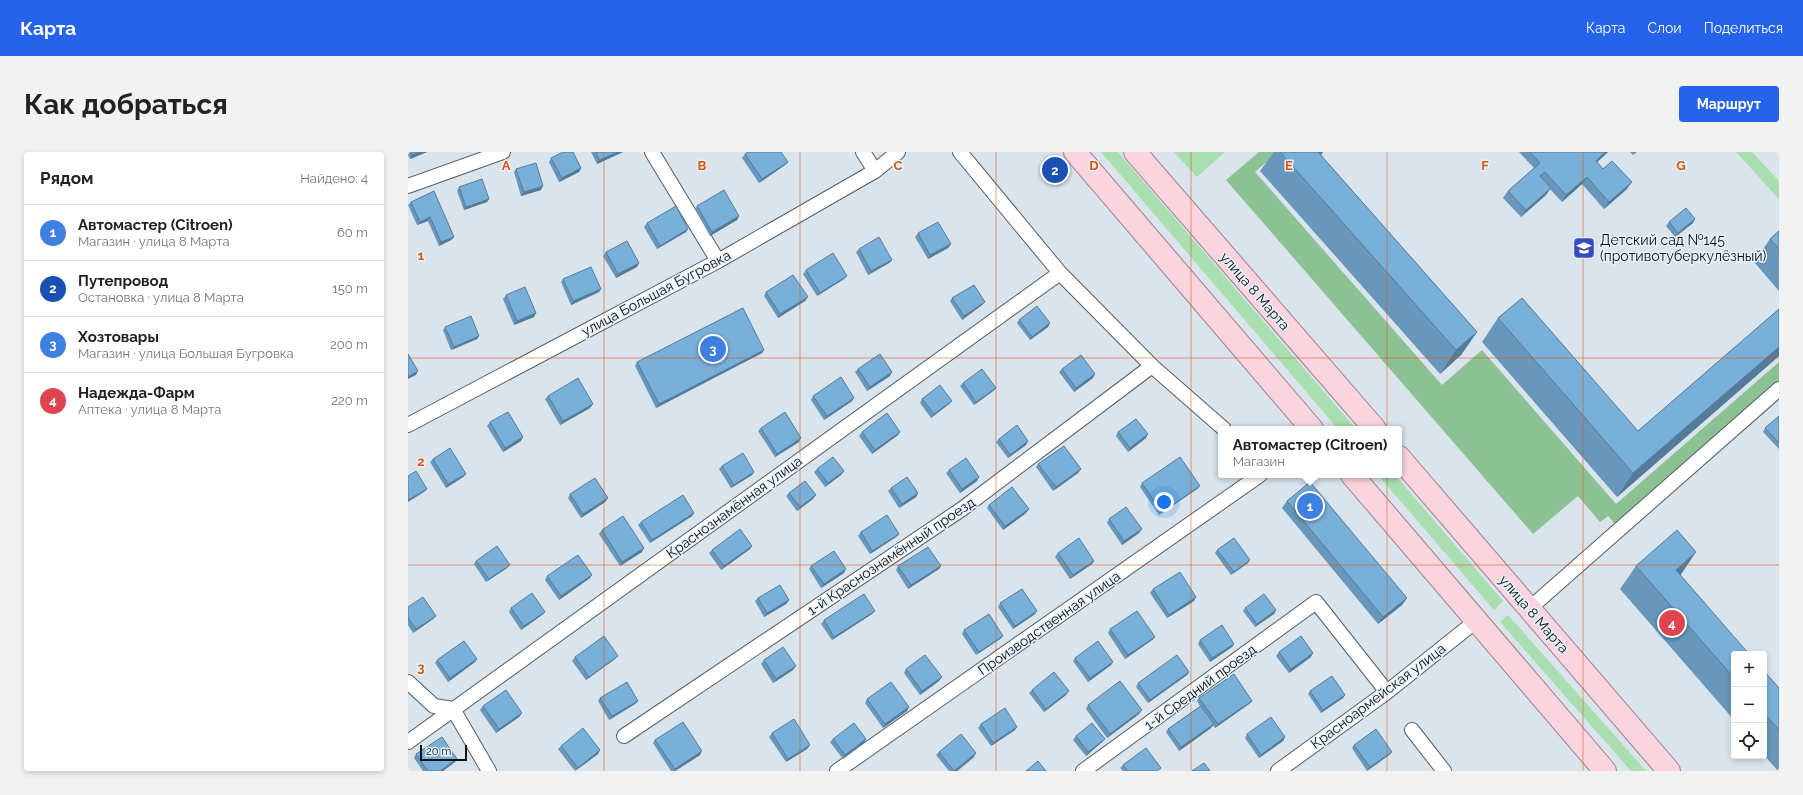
<!DOCTYPE html>
<html lang="ru">
<head>
<meta charset="utf-8">
<style>
	:root { --surface:#fff; --page:#f2f2f2; --text:#222; --muted:#767676; --line:#e0e0e0; --accent:#2563eb }
	body { margin:0; font-family:Raleway,sans-serif; background:var(--page); color:var(--text) }
	.controls { position:absolute; right:12px; bottom:12px; display:grid; overflow:hidden; border-radius:4px; box-shadow:0 2px 6px #0003 }
	.controls button { width:36px; height:36px; display:grid; place-items:center; padding:0; border:0; border-bottom:1px solid var(--line); background:var(--surface); color:var(--text); font:20px sans-serif }
	.scale { position:absolute; left:12px; bottom:10px; width:47px; box-sizing:border-box; padding-left:4px; border:2px solid #0b0f12; border-top:0; font-size:11px; line-height:14px; white-space:nowrap; color:#0b0f12; -webkit-text-stroke:3px #e7f1fa; paint-order:stroke }
	.you { position:absolute; left:756px; top:350px; width:14px; height:14px; margin:-10px; border:3px solid #fff; border-radius:50%; background:#1a73e8; box-shadow:0 0 0 6px #1a73e833 }
	.badge { display:grid; place-items:center; width:26px; height:26px; border-radius:50%; background:var(--accent); color:#fff; font-size:13px; font-weight:700 }
	.pin { position:absolute; translate:-50% -50%; border:2px solid #fff; box-shadow:0 1px 4px #0006 }
	.popup { position:absolute; left:810px; top:274px; width:184px; height:52px; box-sizing:border-box; display:grid; place-content:center; border-radius:4px; background:var(--surface); filter:drop-shadow(0 1px 3px #0005); font-size:13px; white-space:nowrap; color:var(--muted) }
	.popup b { font-size:15px; color:var(--text) }
	.popup::after { content:''; position:absolute; left:50%; top:100%; margin-left:-8px; border:8px solid transparent; border-top-color:var(--surface) }
	.list { margin:0; padding:0; list-style:none }
	h2 { display:flex; justify-content:space-between; align-items:center; height:52px; margin:0; padding:0 16px; font-size:17px }
	h2 small { font-size:13px; font-weight:400; color:var(--muted) }
	.list li { display:grid; grid-template-columns:26px 1fr auto; gap:12px; align-items:center; box-sizing:border-box; height:56px; padding:0 16px; border-top:1px solid var(--line) }
	.list b { display:block; font-size:15px; white-space:nowrap }
	.list p { margin:0; font-size:13px; white-space:nowrap; color:var(--muted) }
	.list em { font-size:13px; font-style:normal; color:var(--muted) }
	.icon { flex:none; width:22px; height:22px; fill:none; stroke:currentColor; stroke-width:2; stroke-linecap:round; stroke-linejoin:round }
	.map { position:relative; flex:none; width:1371px; height:619px; overflow:hidden; border-radius:4px }
	header { display:flex; align-items:center; gap:24px; box-sizing:border-box; height:56px; padding:0 20px; background:var(--accent); color:#fff }
	header strong { font-size:19px }
	nav { display:flex; gap:22px; margin-inline-start:auto; font-size:14px }
	.intro { display:flex; align-items:center; justify-content:space-between; box-sizing:border-box; height:96px; padding:0 24px }
	h1 { margin:0; font-size:28px }
	.button { padding:10px 18px; border-radius:4px; background:var(--accent); color:#fff; font-size:14px; font-weight:700 }
	main { display:flex; gap:24px; padding:0 24px }
	aside { flex:1; background:var(--surface); border-radius:4px; box-shadow:0 2px 6px #0003 }
	.map>svg:first-child { display:block }
	.green { fill:#a9deb1 }
	.forest { fill:#8cc194 }
	.lines { fill:none; stroke-linecap:round; stroke-linejoin:round }
	.minor-casing { stroke:#545d64; stroke-width:16 }
	.primary-casing { stroke:#a47d89; stroke-width:24 }
	.minor { stroke:#fff; stroke-width:14 }
	.primary { stroke:#fad4df; stroke-width:22 }
	.wall { fill:#6897bb }
	.shaded-wall { fill:#557b99 }
	.building { fill:#79b0da; stroke:#557b99 }
	.grid { fill:none; stroke:#dd550c; stroke-width:1; stroke-opacity:0.55 }
	.labels { text-anchor:middle; dominant-baseline:central; stroke-width:3; stroke-linejoin:round; paint-order:stroke }
	.poi-label { font-size:14px; fill:#0b0f12; stroke:#e7f1fa; text-anchor:start }
	.street-label { font-size:14px; fill:#0b0f12; stroke:#e7f1fa }
	.grid-label { font-size:13px; text-anchor:middle; font-weight:bold; fill:#dd550c; stroke:#e7f1fa; stroke-width:3; stroke-linejoin:round; paint-order:stroke }
</style>
</head>
<body>
<header>
<strong>Карта</strong>
<nav><a>Карта</a><a>Слои</a><a>Поделиться</a></nav>
</header>
<div class="intro"><h1>Как добраться</h1><a class="button">Маршрут</a></div>
<main>
<aside>
<h2>Рядом<small>Найдено: 4</small></h2>
<ul class="list">
<li><span class="badge" style="background:#3f7fe0">1</span><div><b>Автомастер (Citroen)</b><p>Магазин · улица 8 Марта</p></div><em>60 m</em></li>
<li><span class="badge" style="background:#1a4fb4">2</span><div><b>Путепровод</b><p>Остановка · улица 8 Марта</p></div><em>150 m</em></li>
<li><span class="badge" style="background:#3f7fe0">3</span><div><b>Хозтовары</b><p>Магазин · улица Большая Бугровка</p></div><em>200 m</em></li>
<li><span class="badge" style="background:#e0444e">4</span><div><b>Надежда-Фарм</b><p>Аптека · улица 8 Марта</p></div><em>220 m</em></li>
</ul>
</aside>
<div class="map">
<svg width="1371" height="619" viewBox="0 0 1371 619">
	<rect width="100%" height="100%" fill="#dae4ec"/>
	<path class="green" d="M693,0H710L948,277H930Z
		M766,0H817L789,25Z
		M1328,0H1344L1371,29V47Z
		M970,323H987L1095,449L1086,458Z
		M1100,463L1238,619H1223L1092,470Z"/>
	<path class="forest" d="M851,0H870L847,20L1034,233L1074,198L1208,352L1371,210V228L1208,373L1200,364L1192,370L1170,344L1125,382L818,28Z"/>
	<g class="lines">
		<g class="minor-casing">
			<path id="minor" d="M244,0L310,109
				M455,0L467,19
				M552,0L652,121L744,214L816,277
				M0,34L95,0
				M0,273L310,109L467,19L490,0
				M1122,456L1371,237
				M0,530L26,554L45,557L81,619
				M1004,578L1036,619
				M216,584L554,357L744,214
				M0,590L652,121
				M429,619L852,323
				M675,619L908,450L979,540
				M870,619L979,540L1068,469"/>
		</g>
		<g class="primary-casing">
			<path id="primary" d="M667,0L904,277
				M727,0L967,277
				M991,305L1261,619
				M944,323L1197,619"/>
		</g>
		<use href="#minor" class="minor"/>
		<use href="#primary" class="primary"/>
	</g>
	<path class="wall" d="M0,0H19L2,7L0,3Z
		M183,0H215L189,12Z
		M866,0H915L913,3L1069,180L1053,203L1032,222L852,19Z
		M1111,0H1200L1189,10L1195,17L1219,37L1196,57L1174,32L1154,50L1142,37L1138,43L1113,65L1095,46L1100,39L1126,16Z
		M1222,0H1229L1225,3Z
		M337,2L380,10L377,13L351,31L334,6Z
		M143,6L173,16L171,20L151,30L141,10Z
		M108,17L133,38L113,44L106,20Z
		M51,35L81,47L79,50L56,58L49,39Z
		M3,50L46,85L43,88L31,94L20,69L9,73L0,53Z
		M289,54L331,64L329,68L302,84L287,57Z
		M1261,70L1285,71L1267,85L1258,74Z
		M239,71L278,80L249,97L236,75Z
		M1371,79V139L1346,110L1362,87Z
		M510,81L543,92L540,96L520,107L507,85Z
		M451,97L484,108L481,111L460,123L448,100Z
		M198,100L231,111L229,115L208,126L195,104Z
		M398,118L436,127L409,144L395,122Z
		M155,127L193,137L191,140L163,153L153,130Z
		M358,140L400,145L397,149L370,166L356,144Z
		M98,143L126,165L106,173L95,147Z
		M544,146L577,150L574,153L554,168L542,149Z
		M1371,157V204L1209,345L1074,190L1090,166L1230,279Z
		M611,168L642,171L640,175L622,188L609,171Z
		M37,175L71,184L69,187L43,198L35,178Z
		M356,198L354,201L248,256L227,214L229,210Z
		M450,217L482,224L459,239L447,220Z
		M654,217L687,222L685,226L666,240L651,220Z
		M555,231L588,236L585,239L566,253L552,234Z
		M140,244L182,256L152,273L137,247Z
		M405,244L446,246L444,249L416,268L403,248Z
		M514,247L541,252L523,266L512,251Z
		M1371,264V297L1355,280L1357,276Z
		M82,270L113,289L95,300L79,274Z
		M353,276L391,290L367,305L350,279Z
		M454,280L490,283L464,302L451,284Z
		M710,280L738,286L720,300L708,284Z
		M591,287L620,289L618,293L600,306L588,290Z
		M25,307L58,322L55,325L38,336L22,310Z
		M630,312L673,317L670,321L645,339L628,315Z
		M314,314L346,320L344,323L323,336L311,317Z
		M409,317L433,323L417,335L406,320Z
		M541,318L569,329L552,341L538,321Z
		M734,331L792,334L789,337L751,363L732,335Z
		M483,336L510,341L508,345L491,356L480,339Z
		M381,341L405,347L389,359L378,344Z
		M162,342L200,346L197,350L173,366L160,346Z
		M879,349L999,446L994,453L970,472L874,356Z
		M581,353L621,357L618,361L595,378L579,356Z
		M286,361L284,364L242,391L230,373L233,370Z
		M701,367L734,377L731,381L714,393L699,371Z
		M194,378L234,400L212,414L191,382Z
		M453,380L491,382L488,385L462,402L450,384Z
		M344,394L342,397L313,418L301,401L304,398Z
		M809,398L840,411L823,423L807,401Z
		M650,401L686,409L684,412L662,427L647,405Z
		M68,409L99,416L78,430L66,412Z
		M403,414L436,421L413,436L401,417Z
		M490,414H533L531,417L500,437L488,418Z
		M1228,414L1272,423L1326,502V568L1212,437Z
		M139,424L182,426L151,448L137,428Z
		M745,437L788,445L786,449L759,466L742,441Z
		M350,446L381,448L378,452L356,465L347,449Z
		M592,451L627,462L605,477L590,455Z
		M0,455L25,467L5,481L0,473Z
		M103,456L134,463L113,478L101,460Z
		M837,456L868,458L866,462L847,475L835,459Z
		M464,462L424,488L413,472L416,468Z
		M702,477L747,485L744,488L717,507L700,481Z
		M556,478L595,484L592,487L568,503L554,482Z
		M792,488L826,492L824,495L802,510L790,492Z
		M871,500L903,505L881,521L868,504Z
		M167,505L207,507L178,528L164,509Z
		M667,506L705,510L703,513L680,530L665,509Z
		M69,507L67,510L40,530L27,511L29,508Z
		M356,508L385,518L365,531L353,512Z
		M498,517L531,529L512,543L496,521Z
		M1356,519L1371,536V619H1370L1356,603Z
		M781,520L779,523L740,551L728,535L730,531Z
		M624,538L658,543L636,560L621,541Z
		M902,539L937,543L935,546L913,561L900,542Z
		M192,546L230,549L227,552L201,568L190,549Z
		M791,546L844,549L841,552L807,576L805,573L803,576L771,599L758,580L760,577L792,554L789,549Z
		M459,547L499,559L475,576L457,551Z
		M680,553L731,562L699,586L678,557Z
		M75,554L114,561L111,565L88,581L72,558Z
		M573,572L607,578L583,594L570,576Z
		M364,581L402,593L399,597L378,610L361,585Z
		M839,582L877,585L875,589L851,606L837,586Z
		M668,584L694,590L678,604L665,588Z
		M425,587H458L456,591L435,607L422,590Z
		M247,588L292,603L267,619H263L245,591Z
		M946,593L984,600L981,603L959,619L944,596Z
		M153,594L192,598L190,602L167,619L150,597Z
		M531,600L566,605L549,619H541L528,603Z
		M8,602L49,607L47,610L35,619H15L6,606Z
		M715,613L751,619H715L712,616Z"/>
	<path class="shaded-wall" d="M13,0H19L2,7L4,3Z
		M210,0H215L189,12L191,8Z
		M907,0H915L913,3L892,22Z
		M1197,0H1200L1183,16L1188,9Z
		M380,10L377,13L351,31L354,27Z
		M173,16L171,20L151,30L154,26Z
		M1179,25L1174,32L1154,50L1158,43Z
		M1224,30L1219,37L1196,57L1201,50Z
		M135,34L133,38L113,44L116,40Z
		M1143,36L1138,43L1113,65L1118,58Z
		M81,47L79,50L56,58L58,55Z
		M331,64L329,68L302,84L304,80Z
		M22,65L20,69L9,73L12,70Z
		M1287,67L1285,71L1267,85L1270,81Z
		M280,77L278,80L249,97L252,94Z
		M46,85L43,88L31,94L33,90Z
		M543,92L540,96L520,107L522,103Z
		M484,108L481,111L460,123L463,119Z
		M231,111L229,115L208,126L210,122Z
		M439,124L436,127L409,144L412,141Z
		M193,137L191,140L163,153L165,149Z
		M400,145L397,149L370,166L372,162Z
		M577,150L574,153L554,168L556,164Z
		M128,161L126,165L106,173L109,169Z
		M642,171L640,175L622,188L624,185Z
		M1069,180L1053,203L1032,222L1048,198Z
		M71,184L69,187L43,198L46,195Z
		M1371,195V204L1209,345L1225,321Z
		M356,198L354,201L248,256L251,252Z
		M10,219L8,223L0,227V225Z
		M484,220L482,224L459,239L462,235Z
		M687,222L685,226L666,240L668,236Z
		M588,236L585,239L566,253L568,250Z
		M446,246L444,249L416,268L419,264Z
		M544,249L541,252L523,266L526,262Z
		M185,252L182,256L152,273L155,269Z
		M492,280L490,283L464,302L467,298Z
		M740,282L738,286L720,300L722,296Z
		M115,285L113,289L95,300L97,296Z
		M393,286L391,290L367,305L369,302Z
		M620,289L618,293L600,306L602,303Z
		M673,317L670,321L645,339L648,335Z
		M436,319L433,323L417,335L420,331Z
		M346,320L344,323L323,336L326,333Z
		M58,322L55,325L38,336L40,332Z
		M571,325L569,329L552,341L554,337Z
		M792,334L789,337L751,363L754,360Z
		M19,337L16,340L0,350V348Z
		M510,341L508,345L491,356L494,352Z
		M408,343L405,347L389,359L392,355Z
		M200,346L197,350L173,366L175,362Z
		M621,357L618,361L595,378L597,374Z
		M286,361L284,364L242,391L244,388Z
		M734,377L731,381L714,393L716,389Z
		M491,382L488,385L462,402L464,399Z
		M344,394L342,397L313,418L316,414Z
		M236,396L234,400L212,414L214,410Z
		M1288,400L1272,424L1252,442L1268,418Z
		M842,408L840,411L823,423L826,420Z
		M686,409L684,412L662,427L665,423Z
		M102,413L99,416L78,430L81,427Z
		M533,414L531,417L500,437L503,433Z
		M438,417L436,421L413,436L416,432Z
		M184,423L182,426L151,448L153,444Z
		M788,445L786,449L759,466L761,463Z
		M999,446L994,453L970,472L975,465Z
		M381,448L378,452L356,465L359,461Z
		M868,458L866,462L847,475L849,472Z
		M467,459L464,462L424,488L426,485Z
		M629,459L627,462L605,477L607,474Z
		M137,460L134,463L113,478L116,474Z
		M28,464L25,467L5,481L8,477Z
		M595,484L592,487L568,503L571,500Z
		M747,485L744,488L717,507L720,503Z
		M826,492L824,495L802,510L804,506Z
		M905,501L903,505L881,521L883,517Z
		M210,504L207,507L178,528L181,525Z
		M69,507L67,510L40,530L42,526Z
		M705,510L703,513L680,530L682,526Z
		M388,514L385,518L365,531L368,527Z
		M781,520L779,523L740,551L742,548Z
		M534,525L531,529L512,543L514,539Z
		M661,539L658,543L636,560L638,557Z
		M937,543L935,546L913,561L915,558Z
		M230,549L227,552L201,568L204,564Z
		M844,549L841,552L807,576L810,572Z
		M501,555L499,559L475,576L477,572Z
		M734,558L731,562L699,586L702,582Z
		M114,561L111,565L88,581L91,577Z
		M806,572L803,576L771,599L773,595Z
		M609,575L607,578L583,594L585,591Z
		M877,585L875,589L851,606L853,603Z
		M458,587L456,591L435,607L437,603Z
		M697,587L694,590L678,604L680,600Z
		M402,593L399,597L378,610L380,607Z
		M192,598L190,602L167,619L170,616Z
		M294,599L292,603L267,619H266L267,617Z
		M984,600L981,603L959,619L962,615Z
		M568,601L566,605L549,619H547Z
		M49,607L47,610L35,619H32Z"/>
	<path class="building" d="M3,0H13L4,3Z
		M155,0H165L173,16L154,26L143,6Z
		M188,0H210L191,8Z
		M340,0H373L380,10L354,27L337,2Z
		M872,0H910L1069,180L1048,198Z
		M1122,0H1197L1188,9L1195,17L1204,9L1224,30L1201,50L1179,25L1158,43L1137,20L1132,24L1143,36L1118,58L1100,39L1132,11Z
		M128,11L135,34L116,40L108,17Z
		M74,27L81,47L58,55L51,35Z
		M316,38L331,64L304,80L289,54Z
		M26,39L46,85L33,90L22,65L12,70L3,50Z
		M268,54L280,77L252,94L239,71Z
		M1278,56L1287,67L1270,81L1261,70Z
		M530,70L543,92L522,103L510,81Z
		M1371,79V97L1362,87Z
		M471,85L484,108L463,119L451,97Z
		M219,89L231,111L210,122L198,100Z
		M425,101L439,124L412,141L398,118Z
		M183,115L193,137L165,149L155,127Z
		M385,123L400,145L372,162L358,140Z
		M566,133L577,150L556,164L544,146Z
		M117,135L128,161L109,169L98,143Z
		M1114,146L1230,279L1371,157V195L1225,321L1090,166Z
		M629,154L642,171L624,185L611,168Z
		M335,156L356,198L251,252L229,210Z
		M63,164L71,184L46,195L37,175Z
		M0,202L10,219L0,225Z
		M472,202L484,220L462,235L450,217Z
		M673,203L687,222L668,236L654,217Z
		M574,217L588,236L568,250L555,231Z
		M433,225L446,246L419,264L405,244Z
		M170,226L185,252L155,269L140,244Z
		M532,233L544,249L526,262L514,247Z
		M100,260L115,285L97,296L82,270Z
		M377,260L393,286L369,302L353,276Z
		M479,261L492,280L467,298L454,280Z
		M1371,264V291L1357,276Z
		M728,267L740,282L722,296L710,280Z
		M609,273L620,289L602,303L591,287Z
		M656,294L673,317L648,335L630,312Z
		M42,296L58,322L40,332L25,307Z
		M335,301L346,320L326,333L314,314Z
		M425,305L436,319L420,331L409,317Z
		M772,305L792,334L754,360L734,331Z
		M558,306L571,325L554,337L541,318Z
		M8,319L19,337L0,348V324Z
		M499,325L510,341L494,352L483,336Z
		M187,326L200,346L175,362L162,342Z
		M397,329L408,343L392,355L381,341Z
		M902,330L999,446L975,465L879,349Z
		M604,335L621,357L597,374L581,353Z
		M275,343L286,361L244,388L233,370Z
		M718,355L734,377L716,389L701,367Z
		M479,363L491,382L464,399L453,380Z
		M215,364L236,396L214,410L194,378Z
		M332,377L344,394L316,414L304,398Z
		M1269,378L1288,400L1268,418L1341,502H1326V526L1228,414Z
		M671,386L686,409L665,423L650,401Z
		M826,386L842,408L826,420L809,398Z
		M89,394L102,413L81,427L68,409Z
		M520,395L533,414L503,433L490,414Z
		M426,399L438,417L416,432L403,414Z
		M170,403L184,423L153,444L139,424Z
		M772,420L788,445L761,463L745,437Z
		M372,433L381,448L359,461L350,446Z
		M614,437L629,459L607,474L592,451Z
		M124,441L137,460L116,474L103,456Z
		M456,442L467,459L426,485L416,468Z
		M856,442L868,458L849,472L837,456Z
		M15,445L28,464L8,477L0,466V455Z
		M729,459L747,485L720,503L702,477Z
		M581,462L595,484L571,500L556,478Z
		M814,473L826,492L804,506L792,488Z
		M196,484L210,504L181,525L167,505Z
		M893,484L905,501L883,517L871,500Z
		M56,489L69,507L42,526L29,508Z
		M690,489L705,510L682,526L667,506Z
		M375,495L388,514L368,527L356,508Z
		M517,503L534,525L514,539L498,517Z
		M769,503L781,520L742,548L730,531Z
		M1356,519L1371,536V578L1356,561Z
		M646,520L661,539L638,557L624,538Z
		M826,522L844,549L810,572L791,546Z
		M924,524L937,543L915,558L902,539Z
		M712,529L734,558L702,582L680,553Z
		M219,530L230,549L204,564L192,546Z
		M483,530L501,555L477,572L459,547Z
		M98,538L114,561L91,577L75,554Z
		M793,554L806,572L773,595L760,577Z
		M597,556L609,575L585,591L573,572Z
		M863,565L877,585L853,603L839,582Z
		M386,567L402,593L380,607L364,581Z
		M275,570L294,599L267,617L247,588Z
		M446,571L458,587L437,603L425,587Z
		M684,571L697,587L680,600L668,584Z
		M175,576L192,598L170,616L153,594Z
		M968,577L984,600L962,615L946,593Z
		M553,582L568,601L546,619L531,600Z
		M34,585L49,607L32,619H20L8,602Z
		M738,596L753,616L749,619H720L715,613Z
		M630,609L638,619H618Z
		M796,611L802,619H784Z"/>
	<path class="grid" d="M196,0V619M392,0V619M588,0V619M783,0V619M979,0V619M1175,0V619M0,206H1371M0,413H1371"/>
	<defs>
		<g id="school-square" transform="scale(1.15)"><rect x="-9" y="-9" width="18" height="18" rx="4" fill="#384bbd" stroke="#e7f1fa"/><path d="M0-5L7-2L0 1L-7-2ZM-4 1L0 2.5L4 1V4Q0 6-4 4Z" fill="#fff"/></g>
	</defs>
	<g fill-rule="evenodd">
		<use href="#school-square" x="1176" y="96"/>
	</g>
	<g class="labels">
		<g class="poi-label">
			<text x="1192" y="88">Детский сад №145<tspan x="1192" dy="16">(противотуберкулёзный)</tspan></text>
		</g>
		<g class="street-label">
			<text transform="translate(847 139) rotate(49)">улица 8 Марта</text>
			<text transform="translate(248 141) rotate(-28)">улица Большая Бугровка</text>
			<text transform="translate(326 355) rotate(-36)">Краснознамённая улица</text>
			<text transform="translate(483 404) rotate(-34)">1-й Краснознамённый проезд</text>
			<text transform="translate(1126 462) rotate(49)">улица 8 Марта</text>
			<text transform="translate(641 471) rotate(-35)">Производственная улица</text>
			<text transform="translate(792 535) rotate(-36)">1-й Средний проезд</text>
			<text transform="translate(970 544) rotate(-37)">Красноармейская улица</text>
		</g>
	</g>
	<g class="grid-label">
		<text x="98" y="18">A</text>
		<text x="294" y="18">B</text>
		<text x="490" y="18">C</text>
		<text x="686" y="18">D</text>
		<text x="881" y="18">E</text>
		<text x="1077" y="18">F</text>
		<text x="1273" y="18">G</text>
		<text x="13" y="108">1</text>
		<text x="13" y="314">2</text>
		<text x="13" y="520">3</text>
	</g>
</svg>
<div class="controls">
<button>+</button>
<button>−</button>
<button><svg class="icon" aria-label="locate" viewBox="0 0 24 24"><circle cx="12" cy="12" r="6"/><path d="M12 2v4M12 18v4M2 12h4M18 12h4"/></svg></button>
</div>
<div class="scale">20 m</div>
<div class="you"></div>
<div class="pin badge" style="left:902px;top:354px;background:#3f7fe0">1</div>
<div class="popup"><b>Автомастер (Citroen)</b>Магазин</div>
<div class="pin badge" style="left:647px;top:18px;background:#1a4fb4">2</div>
<div class="pin badge" style="left:305px;top:197px;background:#3f7fe0">3</div>
<div class="pin badge" style="left:1264px;top:471px;background:#e0444e">4</div>
</div>
</main>
</body>
</html>
